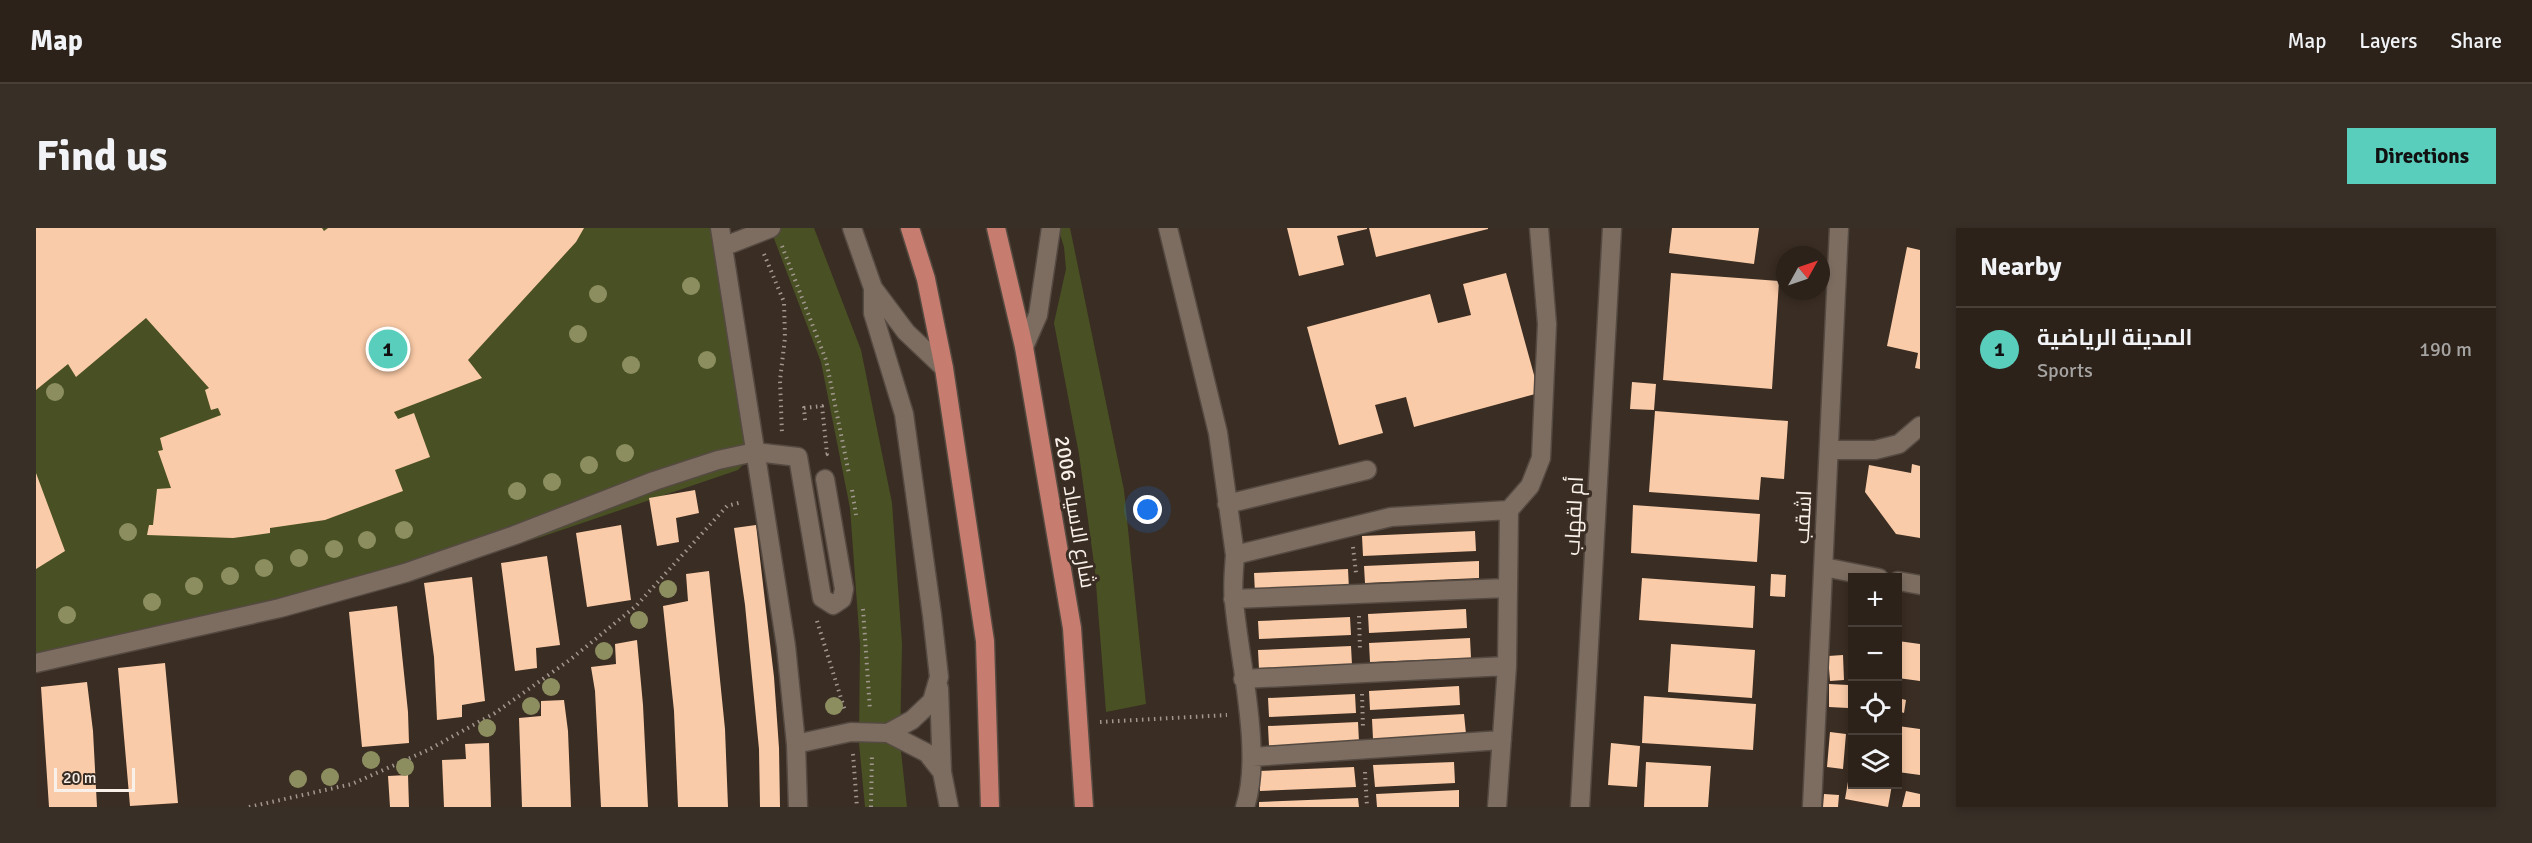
<!DOCTYPE html>
<html lang="en">
<head>
<meta charset="utf-8">
<style>
	:root { --surface:#2c221a; --page:#382f27; --text:#f1f3f6; --muted:#a6a4a2; --line:#483f39; --accent:#5acebc }
	body { margin:0; font-family:Signika,Cairo,sans-serif; background:var(--page); color:var(--text) }
	.controls { position:absolute; right:18px; bottom:18px; display:grid; overflow:hidden; border-radius:0px; box-shadow:0 3px 9px #0003 }
	.controls button { width:54px; height:54px; display:grid; place-items:center; padding:0; border:0; border-bottom:2px solid var(--line); background:var(--surface); color:var(--text); font:30px sans-serif }
	.compass { position:absolute; left:1740px; top:18px; width:54px; height:54px; border-radius:50%; background:var(--surface); box-shadow:0 3px 9px #0003; rotate:50deg }
	.scale { position:absolute; left:18px; bottom:15px; width:81px; box-sizing:border-box; padding-left:6px; border:3px solid #f9f0ea; border-top:0; font-size:16px; line-height:21px; white-space:nowrap; color:#f9f0ea; -webkit-text-stroke:4px #3a2d23; paint-order:stroke }
	.you { position:absolute; left:1112px; top:282px; width:21px; height:21px; margin:-15px; border:4px solid #fff; border-radius:50%; background:#1a73e8; box-shadow:0 0 0 9px #1a73e833 }
	.badge { display:grid; place-items:center; width:39px; height:39px; border-radius:50%; background:var(--accent); color:#111; font-size:20px; font-weight:700 }
	.pin { position:absolute; translate:-50% -50%; border:3px solid #fff; box-shadow:0 2px 6px #0006 }
	.list { margin:0; padding:0; list-style:none }
	h2 { display:flex; justify-content:space-between; align-items:center; height:78px; margin:0; padding:0 24px; font-size:26px }
	h2 small { font-size:20px; font-weight:400; color:var(--muted) }
	.list li { display:grid; grid-template-columns:39px 1fr auto; gap:18px; align-items:center; box-sizing:border-box; height:84px; padding:0 24px; border-top:2px solid var(--line) }
	.list b { display:block; font-size:22px; white-space:nowrap }
	.list p { margin:0; font-size:20px; white-space:nowrap; color:var(--muted) }
	.list em { font-size:20px; font-style:normal; color:var(--muted) }
	.icon { flex:none; width:33px; height:33px; fill:none; stroke:currentColor; stroke-width:2; stroke-linecap:round; stroke-linejoin:round }
	.map { position:relative; flex:none; width:1884px; height:579px; overflow:hidden; border-radius:0px }
	header { display:flex; align-items:center; gap:36px; box-sizing:border-box; height:84px; padding:0 30px; background:var(--surface); border-bottom:2px solid var(--line) }
	header strong { font-size:28px }
	nav { display:flex; gap:33px; margin-inline-start:auto; font-size:21px }
	.intro { display:flex; align-items:center; justify-content:space-between; box-sizing:border-box; height:144px; padding:0 36px }
	h1 { margin:0; font-size:42px }
	.button { padding:15px 27px; border-radius:0px; background:var(--accent); color:#111; font-size:21px; font-weight:700 }
	main { display:flex; gap:36px; padding:0 36px }
	aside { flex:1; background:var(--surface); border-radius:0px; box-shadow:0 3px 9px #0003 }
	.map>svg:first-child { display:block }
	.green { fill:#495124 }
	.building { fill:#facba8 }
	.lines { fill:none; stroke-linecap:round; stroke-linejoin:round }
	.minor-casing { stroke:#554a41; stroke-width:21 }
	.major-casing { stroke:#554a41; stroke-width:21 }
	.path { stroke:#a2978f; stroke-width:4; stroke-dasharray:1.5 4.5; stroke-linecap:butt }
	.minor { stroke:#7d6d61; stroke-width:18 }
	.major { stroke:#c67c6e; stroke-width:18 }
	.tree { fill:#8c8e60 }
	.labels { text-anchor:middle; dominant-baseline:central; stroke-width:6; stroke-linejoin:round; paint-order:stroke }
	.street-label { font-size:21px; fill:#f9f0ea; stroke:#3a2d23 }
</style>
</head>
<body>
<header>
<strong>Map</strong>
<nav><a>Map</a><a>Layers</a><a>Share</a></nav>
</header>
<div class="intro"><h1>Find us</h1><a class="button">Directions</a></div>
<main>
<div class="map">
<svg width="1884" height="579" viewBox="0 0 1884 579">
	<rect width="100%" height="100%" fill="#3a2d23"/>
	<path class="green" d="M0,0H684L719,224L702,242L505,309L353,356L0,437Z
		M734,0H778L825,122L856,275L866,416L864,514L871,579H829L823,515L824,417L814,280L785,134Z
		M1022,0H1034L1088,262L1110,476L1070,484L1059,343L1043,226L1018,95L1030,41L1028,19Z"/>
	<path class="building" d="M0,0H286L288,3L292,0H548L540,14L432,132L446,150L358,184L362,191L378,185L394,229L359,242L367,263L289,292L234,300V305L197,310L111,307L113,297H117L121,261L135,260L122,223L127,222L124,210L185,187L182,180L175,182L169,162L173,160L110,90L40,149L32,136L0,162Z
		M1251,0H1331V1L1301,8L1308,37L1263,48Z
		M1333,0H1452V1L1340,29Z
		M1636,0H1723L1718,36L1633,25Z
		M1871,19L1884,22V141L1879,140L1882,125L1851,118Z
		M1470,45L1503,165L1378,199L1370,169L1339,177L1347,205L1303,217L1271,99L1394,66L1402,95L1435,87L1427,56Z
		M1635,45L1743,53L1736,161L1627,152Z
		M1596,154L1620,156L1618,182L1594,181Z
		M1619,183L1752,193L1748,251L1725,249L1723,272L1613,264Z
		M1876,236L1884,238V310L1860,306L1829,264L1833,237L1875,245Z
		M0,245L29,323L0,341Z
		M659,262L663,285L640,290L643,314L621,318L613,270Z
		M1597,277L1724,286L1721,334L1595,325Z
		M585,297L595,372L551,379L540,305Z
		M720,297L738,449L743,520L744,579H724L723,521L709,377L698,300Z
		M1439,303L1440,323L1327,328L1326,308Z
		M511,328L524,417L500,420L501,440L479,443L465,335Z
		M1443,333V350L1329,355L1328,338Z
		M1312,341L1313,361L1219,365L1218,345Z
		M673,343L689,501L692,579H642L638,483L627,378L652,373L650,346Z
		M1735,346L1750,347L1749,369L1734,368Z
		M436,349L449,473L426,477V489L401,492L398,429L388,355Z
		M1606,350L1719,358L1717,400L1603,392Z
		M361,378L372,484L373,515L326,519L313,384Z
		M1430,381L1431,400L1333,405L1332,386Z
		M1314,389L1315,407L1223,411L1222,393Z
		M1434,410L1435,430L1334,434L1333,415Z
		M601,412L607,477L612,579H565L559,463L555,439L580,436L579,416Z
		M1862,413L1884,416V453L1862,450Z
		M1635,416L1719,422L1716,470L1632,464Z
		M1315,418L1316,437L1223,441L1222,422Z
		M1807,427L1808,452L1794,453L1792,428Z
		M129,435L142,575L94,578L82,440Z
		M51,454L57,503L61,579H13L5,459Z
		M1793,456L1812,457V480L1793,479Z
		M1423,458L1424,477L1334,482L1333,463Z
		M1319,466L1320,485L1233,489L1232,470Z
		M1608,468L1720,476L1717,522L1606,515Z
		M1862,470L1870,472L1868,485L1862,483Z
		M528,472L532,503L535,579H486L483,490L505,488V473Z
		M1428,486L1430,506L1337,511L1336,491Z
		M1813,486H1816V514H1812Z
		M1322,494L1323,514L1233,518L1232,498Z
		M1862,498L1884,501V547L1862,544Z
		M1794,504L1810,506L1807,541L1791,539Z
		M453,515L455,579H408L406,532L430,531L429,516Z
		M1575,515L1604,518L1601,559L1572,557Z
		M1418,534L1419,555L1339,559L1337,537Z
		M1610,534L1675,538L1672,579H1608Z
		M1318,539L1320,559L1224,563L1223,543Z
		M372,547L373,579H354L352,548Z
		M1813,548L1816,549V556L1856,557L1852,579L1809,571Z
		M1423,562V579H1341L1340,566Z
		M1870,563L1884,566V579H1866Z
		M1788,566L1803,567L1802,579H1787Z
		M1322,570L1323,579H1223V574Z"/>
	<g class="lines">
		<g class="minor-casing">
			<path id="minor" d="M684,0L750,418L760,516L762,579
				M816,0L837,60L870,104L908,140
				M1132,0L1182,205L1199,327L1355,289L1473,282L1494,258L1505,230L1511,96L1503,0
				M689,18L735,0
				M837,60V85L868,186L896,387L903,449L896,473L876,492L852,505
				M988,119L1002,87L1015,0
				M1793,222H1839L1863,216L1884,198
				M1191,276L1331,242
				M1199,327C1198,343 1196,358 1198,373C1203,432 1227,525 1209,579
				M1788,339L1843,350
				M1862,353L1884,357
				M1197,371L1471,360
				M0,435L244,380L369,345L479,307L618,253L682,232L719,224L762,229L786,370L797,377L806,371L808,361L789,251
				M1207,451L1471,438
				M903,460L906,544
				M760,516L815,504L852,505L891,525L906,544L913,579
				M1216,529L1466,512
				M1461,579L1471,438L1473,282
				M1544,579L1576,0
				M1776,579L1803,0"/>
		</g>
		<g class="major-casing">
			<path id="major" d="M874,0L890,51L908,140L949,413L954,579
				M960,0L988,119L1036,400L1048,579"/>
		</g>
		<path class="path" d="M746,18L790,132L813,246
			M728,26L748,74L749,110L744,152L746,206
			M769,192L768,180L786,178L791,226L787,227
			M816,262L820,287
			M1317,319L1320,345
			M827,381L834,482
			M1323,388L1324,422
			M781,393L809,483
			M1326,466L1327,500
			M1064,494L1191,487
			M817,526L821,579
			M1329,544L1331,579
			M213,579L316,556L392,522L459,485L535,431L600,378L691,278L706,274
			M835,579L836,525"/>
		<use href="#minor" class="minor"/>
		<use href="#major" class="major"/>
	</g>
	<g class="tree">
		<circle cx="655" cy="58" r="9"/>
		<circle cx="562" cy="66" r="9"/>
		<circle cx="542" cy="106" r="9"/>
		<circle cx="671" cy="132" r="9"/>
		<circle cx="595" cy="137" r="9"/>
		<circle cx="19" cy="164" r="9"/>
		<circle cx="589" cy="225" r="9"/>
		<circle cx="553" cy="237" r="9"/>
		<circle cx="516" cy="254" r="9"/>
		<circle cx="481" cy="263" r="9"/>
		<circle cx="368" cy="302" r="9"/>
		<circle cx="92" cy="304" r="9"/>
		<circle cx="331" cy="312" r="9"/>
		<circle cx="298" cy="321" r="9"/>
		<circle cx="263" cy="330" r="9"/>
		<circle cx="228" cy="340" r="9"/>
		<circle cx="194" cy="348" r="9"/>
		<circle cx="158" cy="358" r="9"/>
		<circle cx="632" cy="361" r="9"/>
		<circle cx="116" cy="374" r="9"/>
		<circle cx="31" cy="387" r="9"/>
		<circle cx="603" cy="392" r="9"/>
		<circle cx="568" cy="423" r="9"/>
		<circle cx="515" cy="459" r="9"/>
		<circle cx="495" cy="478" r="9"/>
		<circle cx="798" cy="478" r="9"/>
		<circle cx="451" cy="500" r="9"/>
		<circle cx="335" cy="532" r="9"/>
		<circle cx="369" cy="539" r="9"/>
		<circle cx="294" cy="549" r="9"/>
		<circle cx="262" cy="551" r="9"/>
	</g>
	<g class="labels">
		<g class="street-label">
			<text transform="translate(1039 284) rotate(80)">شارع الاسياد 2006</text>
			<text transform="translate(1538 288) rotate(-87)">أم لقهاب</text>
			<text transform="translate(1767 289) rotate(-87)">اشقب</text>
		</g>
	</g>
</svg>
<div class="controls">
<button>+</button>
<button>−</button>
<button><svg class="icon" aria-label="locate" viewBox="0 0 24 24"><circle cx="12" cy="12" r="6"/><path d="M12 2v4M12 18v4M2 12h4M18 12h4"/></svg></button>
<button><svg class="icon" aria-label="layers" viewBox="0 0 24 24"><path d="M12 4l9 5-9 5-9-5zM3 14l9 5 9-5"/></svg></button>
</div>
<svg class="compass" viewBox="-18 -18 36 36"><path d="M0-13l5 13h-10z" fill="#e53935"/><path d="M0 13l5-13h-10z" fill="#a6a4a2"/></svg>
<div class="scale">20 m</div>
<div class="you"></div>
<div class="pin badge" style="left:352px;top:121px">1</div>
</div>
<aside>
<h2>Nearby<small></small></h2>
<ul class="list">
<li><span class="badge">1</span><div><b>المدينة الرياضية</b><p>Sports</p></div><em>190 m</em></li>
</ul>
</aside>
</main>
</body>
</html>
